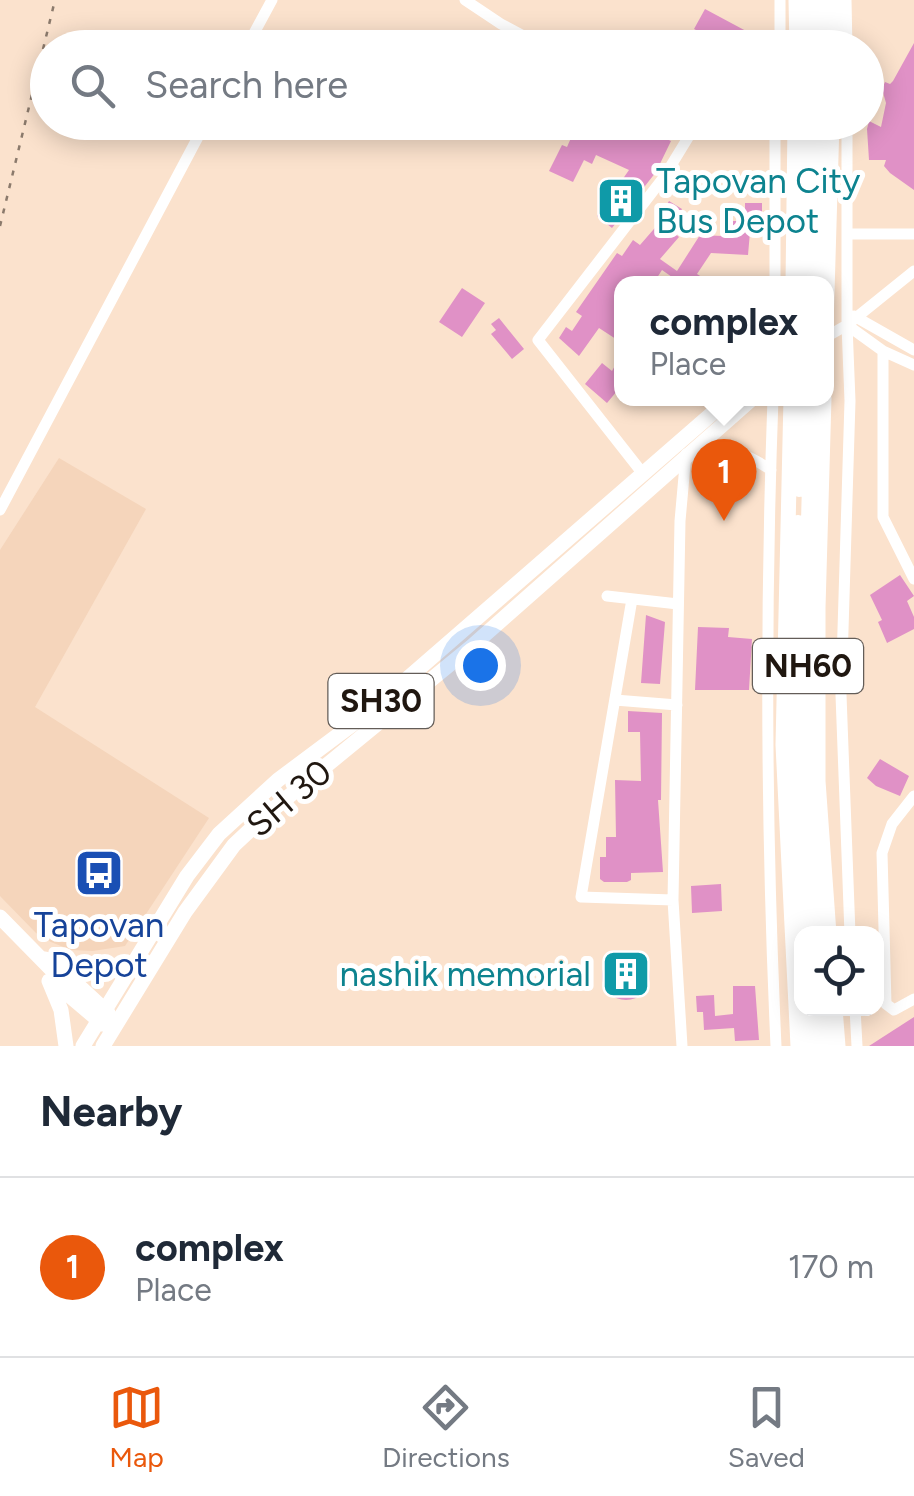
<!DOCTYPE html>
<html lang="en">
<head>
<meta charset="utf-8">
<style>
	:root { --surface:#fff; --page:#f6f6f7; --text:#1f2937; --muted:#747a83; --line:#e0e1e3; --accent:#ea580c }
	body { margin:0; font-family:Figtree,sans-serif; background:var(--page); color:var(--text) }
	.controls { position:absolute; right:30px; bottom:30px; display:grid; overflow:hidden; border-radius:20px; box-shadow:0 5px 25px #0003 }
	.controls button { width:90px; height:90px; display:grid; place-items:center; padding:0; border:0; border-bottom:2px solid var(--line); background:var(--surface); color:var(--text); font:50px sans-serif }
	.you { position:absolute; left:480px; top:665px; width:35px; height:35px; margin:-25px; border:8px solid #fff; border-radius:50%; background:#1a73e8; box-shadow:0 0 0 15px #1a73e833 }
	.badge { display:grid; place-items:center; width:65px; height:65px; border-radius:50%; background:var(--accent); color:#fff; font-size:32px; font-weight:700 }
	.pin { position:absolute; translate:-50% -82px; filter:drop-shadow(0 2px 5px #0008) }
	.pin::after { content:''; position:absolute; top:52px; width:35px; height:30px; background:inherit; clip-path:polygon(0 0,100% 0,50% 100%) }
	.popup { position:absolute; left:614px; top:276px; width:220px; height:130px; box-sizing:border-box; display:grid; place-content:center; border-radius:20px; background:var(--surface); filter:drop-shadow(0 2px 8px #0005); font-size:32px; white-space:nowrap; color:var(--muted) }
	.popup b { font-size:38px; color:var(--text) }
	.popup::after { content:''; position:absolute; left:50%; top:100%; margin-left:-20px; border:20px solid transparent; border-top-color:var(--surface) }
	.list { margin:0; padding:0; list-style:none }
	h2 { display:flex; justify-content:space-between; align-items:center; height:130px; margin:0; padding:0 40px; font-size:42px }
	h2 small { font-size:32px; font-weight:400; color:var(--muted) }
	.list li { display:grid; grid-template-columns:65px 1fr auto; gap:30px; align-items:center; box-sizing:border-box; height:180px; padding:0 40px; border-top:2px solid var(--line) }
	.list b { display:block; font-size:38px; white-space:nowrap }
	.list p { margin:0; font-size:32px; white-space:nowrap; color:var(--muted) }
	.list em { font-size:32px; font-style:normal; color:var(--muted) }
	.icon { flex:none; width:55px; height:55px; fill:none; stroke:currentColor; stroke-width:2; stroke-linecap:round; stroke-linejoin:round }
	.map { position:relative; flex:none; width:914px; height:1046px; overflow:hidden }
	.search { position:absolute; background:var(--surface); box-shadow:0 5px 25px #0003; left:30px; right:30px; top:30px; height:110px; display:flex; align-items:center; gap:25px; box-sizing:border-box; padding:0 35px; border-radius:55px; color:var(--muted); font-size:38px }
	.sheet { height:310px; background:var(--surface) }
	nav { display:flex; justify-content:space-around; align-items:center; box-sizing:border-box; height:140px; border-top:2px solid var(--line); background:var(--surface); font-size:28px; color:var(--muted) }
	nav a { display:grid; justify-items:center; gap:5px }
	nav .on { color:var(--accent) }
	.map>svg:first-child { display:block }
	.built { fill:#f5d5bb }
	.building { fill:#e091c6 }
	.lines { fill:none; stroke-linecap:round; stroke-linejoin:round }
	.path { stroke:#8b7a6c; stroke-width:2.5; stroke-dasharray:5 8; stroke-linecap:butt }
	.minor { stroke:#fff; stroke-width:11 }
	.major { stroke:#fff; stroke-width:15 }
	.highway { stroke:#fff; stroke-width:18 }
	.labels { text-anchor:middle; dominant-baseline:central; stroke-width:10; stroke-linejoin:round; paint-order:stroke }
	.shield { fill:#fff; stroke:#635d58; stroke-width:2.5 }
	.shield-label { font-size:32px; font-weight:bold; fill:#201710 }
	.culture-label { font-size:35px; fill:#0d838f; stroke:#fff; text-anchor:start }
	.street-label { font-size:35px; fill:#201710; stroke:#fff }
	.transit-label { font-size:35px; fill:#164399; stroke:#fff }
</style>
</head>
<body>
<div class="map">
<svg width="914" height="1046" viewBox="0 0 914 1046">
	<rect width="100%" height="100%" fill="#fbe2cd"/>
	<path class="built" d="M59,458L146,509L35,707L209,818L125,946L93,951L71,950L51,942L36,933L0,896V550Z"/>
	<path class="building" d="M705,9L761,39L756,48H730L694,29Z
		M914,43V190L890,173L884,166L886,160H869L867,129L869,121L881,127L886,103L882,89L885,82L890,84L893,81Z
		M578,122H631L671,141L656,172L612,228L597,216L629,170L596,155L592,164L584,160L573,182L549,171L562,145L567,147Z
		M669,201L682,209L670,229L679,237L660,259L677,271L700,235L722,236V221H737V210H745V203H762V232H750L748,255L711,253L697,274L713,284H682L662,270L653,284H622V343L599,328L579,356L559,338L566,327L572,331L582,316L576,312L617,253L622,256L633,240L640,245L667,214L663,211Z
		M462,288L485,303L462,337L439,322Z
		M499,318L524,349L512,359L491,334L496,330L491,324Z
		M622,353V385L607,403L585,384L602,363L612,371Z
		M900,575L914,596L907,601L914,617V629L887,643L878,622L882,620L870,595Z
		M646,615L665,622L660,684L641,683Z
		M698,627L729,628L728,637L752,639L749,690H695Z
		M628,711L662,713L661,800H658L663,872L631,873V880L627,882H604L600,879V857H606V837H616L615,780L641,781L640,732H628Z
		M880,759L909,776L900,796L876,786L867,778Z
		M721,884L722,911L692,913L691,886Z
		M602 976a24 24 0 1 1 48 0a24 24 0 1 1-48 0Z
		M733,986H755L759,1040L735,1041L734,1028L704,1030L703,1012H697L696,996L714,995L715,1016L733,1014Z
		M914,1017V1046H869Z"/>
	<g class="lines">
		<path class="path" d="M0,226L55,0"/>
		<path class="minor" d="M465,0L501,24L546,48
			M846,0L847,48
			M246,48L272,0
			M780,48V0
			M695,122L735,132L774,130
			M847,122V325L850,401L841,695L850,934
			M848,234H914
			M775,284V122
			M854,316L914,350
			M847,325L883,351L914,365
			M826,337L847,325L914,271
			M883,351V517L914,579
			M773,398C765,616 766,828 776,1046
			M691,453C729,446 739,449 771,470
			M644,475L538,340L664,177L697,123
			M0,510L206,122
			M607,596L678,604
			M632,599L581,897L673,900
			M615,700L677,705
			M914,796L892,824L882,853L886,1004L894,1010L914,999
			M855,1008L857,1046
			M682,1046L673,900L680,521L686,454"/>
		<path class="major" d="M796,0L797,48
			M835,48L836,0
			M793,284L795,122
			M826,327L832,122
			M791,398L783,745L798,1046
			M824,398L818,608V781L829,934
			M0,917L53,971L57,985L103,1024
			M45,959L89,971L129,970
			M53,971L67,975L108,1013
			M49,981L61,1010L66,1046
			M835,1008L838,1046
			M83,1046L187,876L219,834L278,780L369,712L730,398
			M103,1046L185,912L234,845L266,815L471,647L753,398"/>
		<path class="highway" d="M809,0V48
			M824,0V48
			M804,284L807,122
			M819,284L823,122
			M814,398C807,577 804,755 818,934
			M799,488L801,398
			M798,524L792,708L803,934
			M810,1008L813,1046
			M825,1008L828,1046"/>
	</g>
	<defs>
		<g id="building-square" transform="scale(2.5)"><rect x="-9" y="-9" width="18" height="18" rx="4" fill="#0f9aa8" stroke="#fff"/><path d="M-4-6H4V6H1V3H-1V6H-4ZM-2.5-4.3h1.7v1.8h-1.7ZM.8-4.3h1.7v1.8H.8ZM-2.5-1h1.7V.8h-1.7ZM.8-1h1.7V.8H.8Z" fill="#fff"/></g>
		<g id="bus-square" transform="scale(2.5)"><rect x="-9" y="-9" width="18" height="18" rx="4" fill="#1a4fb4" stroke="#fff"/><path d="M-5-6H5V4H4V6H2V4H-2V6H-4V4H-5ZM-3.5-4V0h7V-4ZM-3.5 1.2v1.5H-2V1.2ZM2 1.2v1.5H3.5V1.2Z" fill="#fff"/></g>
	</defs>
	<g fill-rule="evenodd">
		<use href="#building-square" x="621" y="201"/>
		<use href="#bus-square" x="99" y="873"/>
		<use href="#building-square" x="626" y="974"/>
	</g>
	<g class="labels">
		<g class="shield">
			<rect x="753" y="639" width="110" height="54" rx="8"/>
			<rect x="328.5" y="674" width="105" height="54" rx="8"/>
		</g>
		<g class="shield-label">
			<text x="808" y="666">NH60</text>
			<text x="381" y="701">SH30</text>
		</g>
		<g class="culture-label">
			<text x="656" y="181">Tapovan City<tspan x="656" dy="40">Bus Depot</tspan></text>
			<text x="591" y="974" text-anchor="end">nashik memorial</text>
		</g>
		<g class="street-label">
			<text transform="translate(289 798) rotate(-40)">SH 30</text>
		</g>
		<g class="transit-label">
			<text x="99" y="925">Tapovan<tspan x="99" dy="40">Depot</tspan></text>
		</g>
	</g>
</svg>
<div class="controls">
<button><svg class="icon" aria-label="locate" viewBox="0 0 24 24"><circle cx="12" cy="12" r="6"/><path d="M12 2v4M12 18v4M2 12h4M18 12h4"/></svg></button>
</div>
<div class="you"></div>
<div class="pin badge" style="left:724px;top:521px">1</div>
<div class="popup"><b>complex</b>Place</div>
<div class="search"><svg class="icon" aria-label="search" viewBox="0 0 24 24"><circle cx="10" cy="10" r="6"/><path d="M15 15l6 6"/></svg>Search here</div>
</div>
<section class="sheet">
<h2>Nearby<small></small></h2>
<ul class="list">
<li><span class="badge">1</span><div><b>complex</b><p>Place</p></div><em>170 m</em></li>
</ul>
</section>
<nav>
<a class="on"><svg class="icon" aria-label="map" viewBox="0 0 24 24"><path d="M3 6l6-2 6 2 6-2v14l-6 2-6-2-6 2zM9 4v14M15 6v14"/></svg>Map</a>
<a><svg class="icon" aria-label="directions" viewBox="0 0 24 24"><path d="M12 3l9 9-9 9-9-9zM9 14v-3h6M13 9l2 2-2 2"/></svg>Directions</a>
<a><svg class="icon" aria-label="saved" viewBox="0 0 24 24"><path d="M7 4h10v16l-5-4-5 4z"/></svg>Saved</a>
</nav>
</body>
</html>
